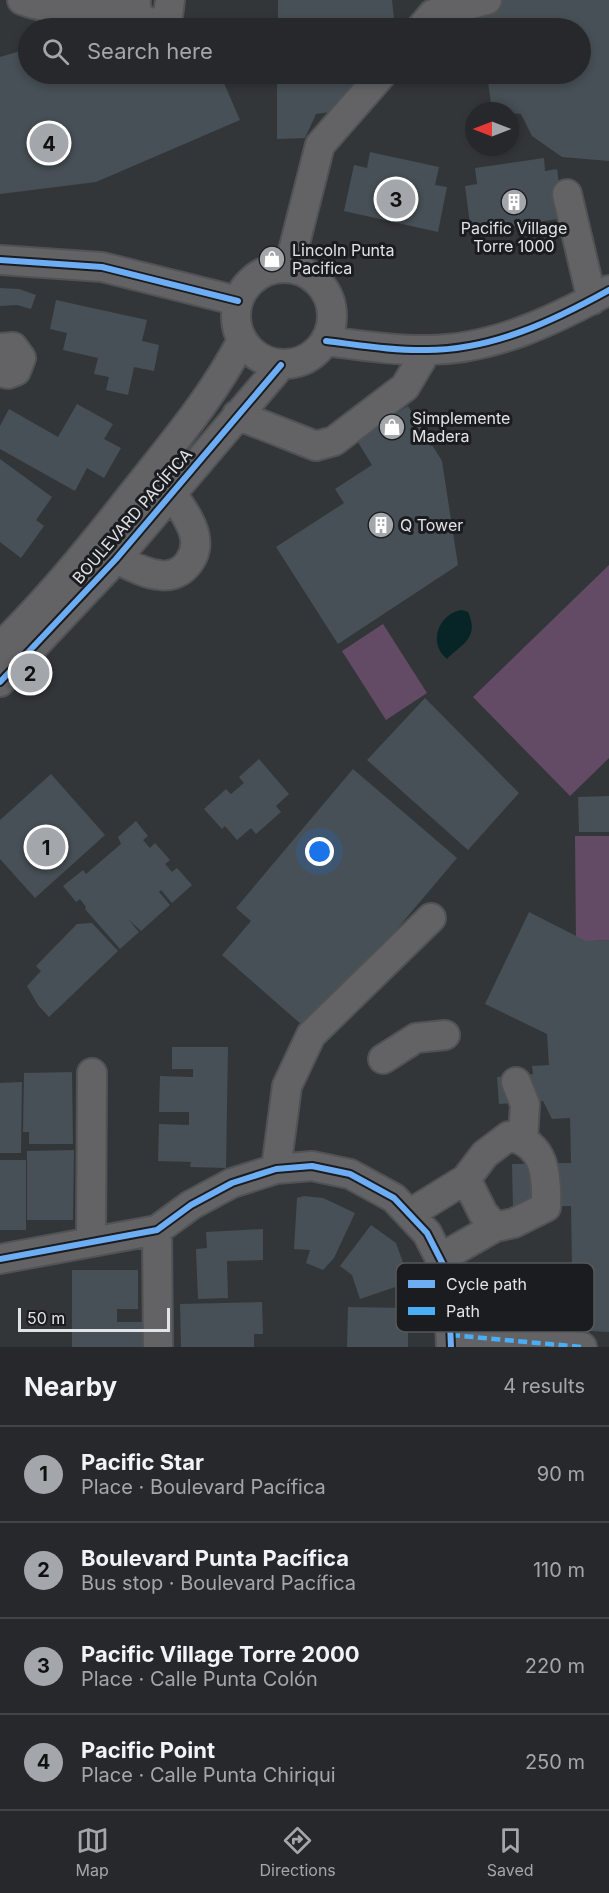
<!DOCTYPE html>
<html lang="en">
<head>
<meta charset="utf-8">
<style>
	:root { --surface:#26282b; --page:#2e3033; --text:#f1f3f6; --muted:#a4a6a9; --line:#424447; --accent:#a3a6aa }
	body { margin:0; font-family:Inter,sans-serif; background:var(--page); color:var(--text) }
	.compass { position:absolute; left:465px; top:102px; width:54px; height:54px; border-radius:50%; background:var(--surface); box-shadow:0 3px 9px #0003; rotate:270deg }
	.scale { position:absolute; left:18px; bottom:15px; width:152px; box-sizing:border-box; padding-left:6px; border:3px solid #e0e3e7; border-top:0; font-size:16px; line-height:21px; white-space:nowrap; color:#e0e3e7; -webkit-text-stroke:4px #1b1c1f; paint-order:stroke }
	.you { position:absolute; left:320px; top:852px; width:21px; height:21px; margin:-15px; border:4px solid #fff; border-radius:50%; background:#1a73e8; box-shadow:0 0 0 9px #1a73e833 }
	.badge { display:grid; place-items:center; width:39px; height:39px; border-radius:50%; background:var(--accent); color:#111; font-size:20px; font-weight:700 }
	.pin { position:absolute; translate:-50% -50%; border:3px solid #fff; box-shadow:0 2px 6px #0006 }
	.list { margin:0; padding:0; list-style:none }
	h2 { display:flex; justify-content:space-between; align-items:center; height:78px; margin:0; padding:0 24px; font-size:26px }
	h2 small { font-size:20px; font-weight:400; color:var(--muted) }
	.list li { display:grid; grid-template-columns:39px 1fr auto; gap:18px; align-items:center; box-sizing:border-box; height:96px; padding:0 24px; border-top:2px solid var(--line) }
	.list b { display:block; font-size:22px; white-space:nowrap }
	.list p { margin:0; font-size:20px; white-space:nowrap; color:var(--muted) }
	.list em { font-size:20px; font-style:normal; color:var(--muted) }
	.icon { flex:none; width:33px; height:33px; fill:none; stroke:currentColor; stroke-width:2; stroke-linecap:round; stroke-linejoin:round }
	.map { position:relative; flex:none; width:609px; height:1347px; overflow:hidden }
	.search { position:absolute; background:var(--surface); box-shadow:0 3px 9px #0003; left:18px; right:18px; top:18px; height:66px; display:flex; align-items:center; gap:15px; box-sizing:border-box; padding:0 21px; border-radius:33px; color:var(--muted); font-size:22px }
	.sheet { height:462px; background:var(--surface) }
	nav { display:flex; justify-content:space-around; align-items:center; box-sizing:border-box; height:84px; border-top:2px solid var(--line); background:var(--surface); font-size:16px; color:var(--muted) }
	nav a { display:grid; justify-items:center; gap:3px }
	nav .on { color:var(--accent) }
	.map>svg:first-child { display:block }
	.pitch { fill:#634b66 }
	.water { fill:#072527 }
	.building { fill:#475056 }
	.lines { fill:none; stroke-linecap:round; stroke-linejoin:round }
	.minor-casing { stroke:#505254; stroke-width:32 }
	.minor { stroke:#636365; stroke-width:28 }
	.quiet { stroke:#49aef6; stroke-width:4.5; stroke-dasharray:9 4.5; stroke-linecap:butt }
	.cycleway-casing { stroke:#1b1c1f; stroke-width:10 }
	.cycleway { stroke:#6dadf4; stroke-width:6 }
	.labels { text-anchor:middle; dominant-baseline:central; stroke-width:6; stroke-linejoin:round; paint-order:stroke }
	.poi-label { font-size:16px; fill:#e0e3e7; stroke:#1b1c1f; text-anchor:start }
	.street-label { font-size:16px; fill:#e0e3e7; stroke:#1b1c1f }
	.key { fill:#1b1c1f; stroke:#56585b; stroke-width:1.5 }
	.key-label { font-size:16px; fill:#e0e3e7 }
</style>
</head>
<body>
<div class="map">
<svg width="609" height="1347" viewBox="0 0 609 1347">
	<rect width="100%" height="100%" fill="#333639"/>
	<path class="pitch" d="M609,565V758L570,796L473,697Z
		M383,624L427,693L386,720L342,651Z
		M575,836H609V940L576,942Z"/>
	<path class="water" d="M462,610L468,612C480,639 461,644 447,659C427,643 439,613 462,610Z"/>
	<path class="building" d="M278,0H392L394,19L388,28H278Z
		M478,0H609V161L562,157L532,136L521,114L492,111L487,74H580V28H482Z
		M20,51H28V74H220L240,120L96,182L0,194V57Z
		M277,74H361L338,111L316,114L305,138L277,139Z
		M370,152L439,167L435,185L447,187L438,232L344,211L354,165L367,168Z
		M544,158L545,171L557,169L564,218L471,232L465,186L477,184L475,168Z
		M0,288L19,289L36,295L31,309L17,305L0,306Z
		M56,300L147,320L142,341L159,345L154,371L134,367L128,395L106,390L109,377L94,374L98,358L63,350L67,333L50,329Z
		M77,404L113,424L104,439L121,448L104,478L87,468L75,491L0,449V426L9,409L58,437Z
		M408,406L442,461L458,565L338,644L276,547L344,503L335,489L372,465L356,439Z
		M0,459L52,497L36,520L44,526L21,558L0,542Z
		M425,698L519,793L468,850L367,760Z
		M259,759L289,794L276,806L281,812L256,834L251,828L237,840L225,826L222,829L204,809L226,789L231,794L244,783L239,777Z
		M353,769L457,858L310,1032L222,955L251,921L236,908Z
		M51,774L105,835L35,898L0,859V820Z
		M609,796V832H579L578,797Z
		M136,821L148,836L143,840L150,848L155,843L170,860L165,864L172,872L177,868L192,885L172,903L161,890L159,892L170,905L141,931L128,919L139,932L120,949L85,909L86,907L80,899L76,902L63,886L83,870L86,874L121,844L118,837Z
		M529,912L586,941L609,940V1332L573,1330L571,1206L513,1207L512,1164L571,1163L570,1118L552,1119L543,1101L499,1104L497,1077L533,1074L532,1066L549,1065L547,1034L485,1004Z
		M92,923L118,951L49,1017L38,1005L27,986L41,971L36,966L77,924Z
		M172,1047H228L226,1168L190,1167L191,1162L158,1161L159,1124L189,1125V1112H159L160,1076L193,1077V1069H172Z
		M72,1072L73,1144H29V1132H23L24,1073Z
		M22,1082L21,1153H0V1083Z
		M74,1150L73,1220H27V1151Z
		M0,1160H26V1230H0Z
		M304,1196L323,1198L355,1213L334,1258L323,1270L306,1263L310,1250L294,1249L297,1198Z
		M371,1225L396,1243L410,1282L360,1299L352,1275L340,1266Z
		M263,1229V1260L227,1261L228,1298L198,1299L196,1249L207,1248L206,1232Z
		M72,1270H138V1309H117V1322H142V1347H72Z
		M262,1302L263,1334H254V1347H181L180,1304Z
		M348,1307L408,1308V1347H347Z"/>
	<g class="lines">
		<g class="minor-casing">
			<path id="minor" d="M22,0C48,10 106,16 134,10L135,7
				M136,0C134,20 153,30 168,16L170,0
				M421,28L433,14L487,0
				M567,194L592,300
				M0,260L102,267L238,301
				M289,267L320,145L382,74
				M236 316a48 48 0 1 1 96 0a48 48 0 1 1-96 0Z
				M326,341C359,345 394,351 427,350C492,350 553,321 609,290
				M0,348L13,347L21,358L16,371L8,374L0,372
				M237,415L316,446L334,441L405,387L427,350
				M116,559C130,565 145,574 160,575C169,577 179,573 185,567C209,542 186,516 172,493
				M0,647C51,597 96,541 140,485C177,438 215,393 242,340
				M0,682L116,559L281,365
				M383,1059L416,1038L445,1035
				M516,1082L525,1104L523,1139
				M276,1169L287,1086L311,1035L431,918
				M411,1213L466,1179
				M157,1230L158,1347
				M91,1242L92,1073
				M441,1258L495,1227L514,1223L546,1207C547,1176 546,1144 509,1136L485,1154L466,1179L483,1213L495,1227
				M0,1259L157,1230L191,1205L232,1183L276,1169L312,1166L350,1174L394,1198L427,1233L448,1274L451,1347
				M451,1335L582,1347"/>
		</g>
		<use href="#minor" class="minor"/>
		<path class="quiet" d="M451,1335L582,1347"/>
		<g class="cycleway-casing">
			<path id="cycleway" d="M0,260L102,267L238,301
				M326,341C359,345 394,351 427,350C492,350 553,321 609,290
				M0,682L116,559L281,365
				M0,1259L157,1230L191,1205L232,1183L276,1169L312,1166L350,1174L394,1198L427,1233L448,1274L451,1347"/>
		</g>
		<use href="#cycleway" class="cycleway"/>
	</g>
	<defs>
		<g id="building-disc" transform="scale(1.35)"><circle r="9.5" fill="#a3a6aa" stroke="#1b1c1f"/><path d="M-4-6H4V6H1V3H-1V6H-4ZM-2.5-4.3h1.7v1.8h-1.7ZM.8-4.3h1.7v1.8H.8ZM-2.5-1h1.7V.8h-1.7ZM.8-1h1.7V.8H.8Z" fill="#fff"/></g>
		<g id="shop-disc" transform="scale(1.35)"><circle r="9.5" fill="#a3a6aa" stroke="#1b1c1f"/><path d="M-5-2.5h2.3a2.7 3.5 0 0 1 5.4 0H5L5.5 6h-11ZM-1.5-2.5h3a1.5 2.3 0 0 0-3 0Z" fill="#fff"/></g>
	</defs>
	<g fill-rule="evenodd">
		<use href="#building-disc" x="514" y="202"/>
		<use href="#shop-disc" x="272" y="259"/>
		<use href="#shop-disc" x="392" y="427"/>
		<use href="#building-disc" x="381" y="525"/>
	</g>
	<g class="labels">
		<g class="poi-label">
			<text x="514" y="228" text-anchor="middle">Pacific Village<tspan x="514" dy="18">Torre 1000</tspan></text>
			<text x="292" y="250">Lincoln Punta<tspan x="292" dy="18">Pacifica</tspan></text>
			<text x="412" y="418">Simplemente<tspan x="412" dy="18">Madera</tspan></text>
			<text x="400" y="525">Q Tower</text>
		</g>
		<g class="street-label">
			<text transform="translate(132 516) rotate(-49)">BOULEVARD PACÍFICA</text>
		</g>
	</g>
	<rect x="396" y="1263" width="198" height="69" rx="9" class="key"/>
	<rect x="408" y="1280" width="27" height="8" fill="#6dadf4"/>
	<rect x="408" y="1307" width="27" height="8" fill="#49aef6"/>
	<g class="key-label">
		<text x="446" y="1290">Cycle path</text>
		<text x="446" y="1317">Path</text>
	</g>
</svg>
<svg class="compass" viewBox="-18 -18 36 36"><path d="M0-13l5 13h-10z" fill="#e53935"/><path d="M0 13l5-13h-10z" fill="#a4a6a9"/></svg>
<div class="scale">50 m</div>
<div class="you"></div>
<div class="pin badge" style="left:46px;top:847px">1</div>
<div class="pin badge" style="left:30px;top:673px">2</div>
<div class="pin badge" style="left:396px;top:199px">3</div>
<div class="pin badge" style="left:49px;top:143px">4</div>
<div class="search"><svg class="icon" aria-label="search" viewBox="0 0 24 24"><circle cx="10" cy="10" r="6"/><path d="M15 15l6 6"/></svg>Search here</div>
</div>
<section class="sheet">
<h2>Nearby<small>4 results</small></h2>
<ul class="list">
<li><span class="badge">1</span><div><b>Pacific Star</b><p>Place · Boulevard Pacífica</p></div><em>90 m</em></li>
<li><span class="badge">2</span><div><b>Boulevard Punta Pacífica</b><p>Bus stop · Boulevard Pacífica</p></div><em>110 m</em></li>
<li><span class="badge">3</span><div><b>Pacific Village Torre 2000</b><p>Place · Calle Punta Colón</p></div><em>220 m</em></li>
<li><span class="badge">4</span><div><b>Pacific Point</b><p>Place · Calle Punta Chiriqui</p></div><em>250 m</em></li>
</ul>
</section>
<nav>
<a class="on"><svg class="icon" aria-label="map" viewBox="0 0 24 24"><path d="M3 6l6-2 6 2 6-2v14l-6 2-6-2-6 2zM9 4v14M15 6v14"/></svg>Map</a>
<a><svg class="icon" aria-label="directions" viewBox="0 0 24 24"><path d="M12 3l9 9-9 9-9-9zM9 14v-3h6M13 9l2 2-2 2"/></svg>Directions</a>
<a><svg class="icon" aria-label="saved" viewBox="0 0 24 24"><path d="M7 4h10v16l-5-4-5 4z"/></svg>Saved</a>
</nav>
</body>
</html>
